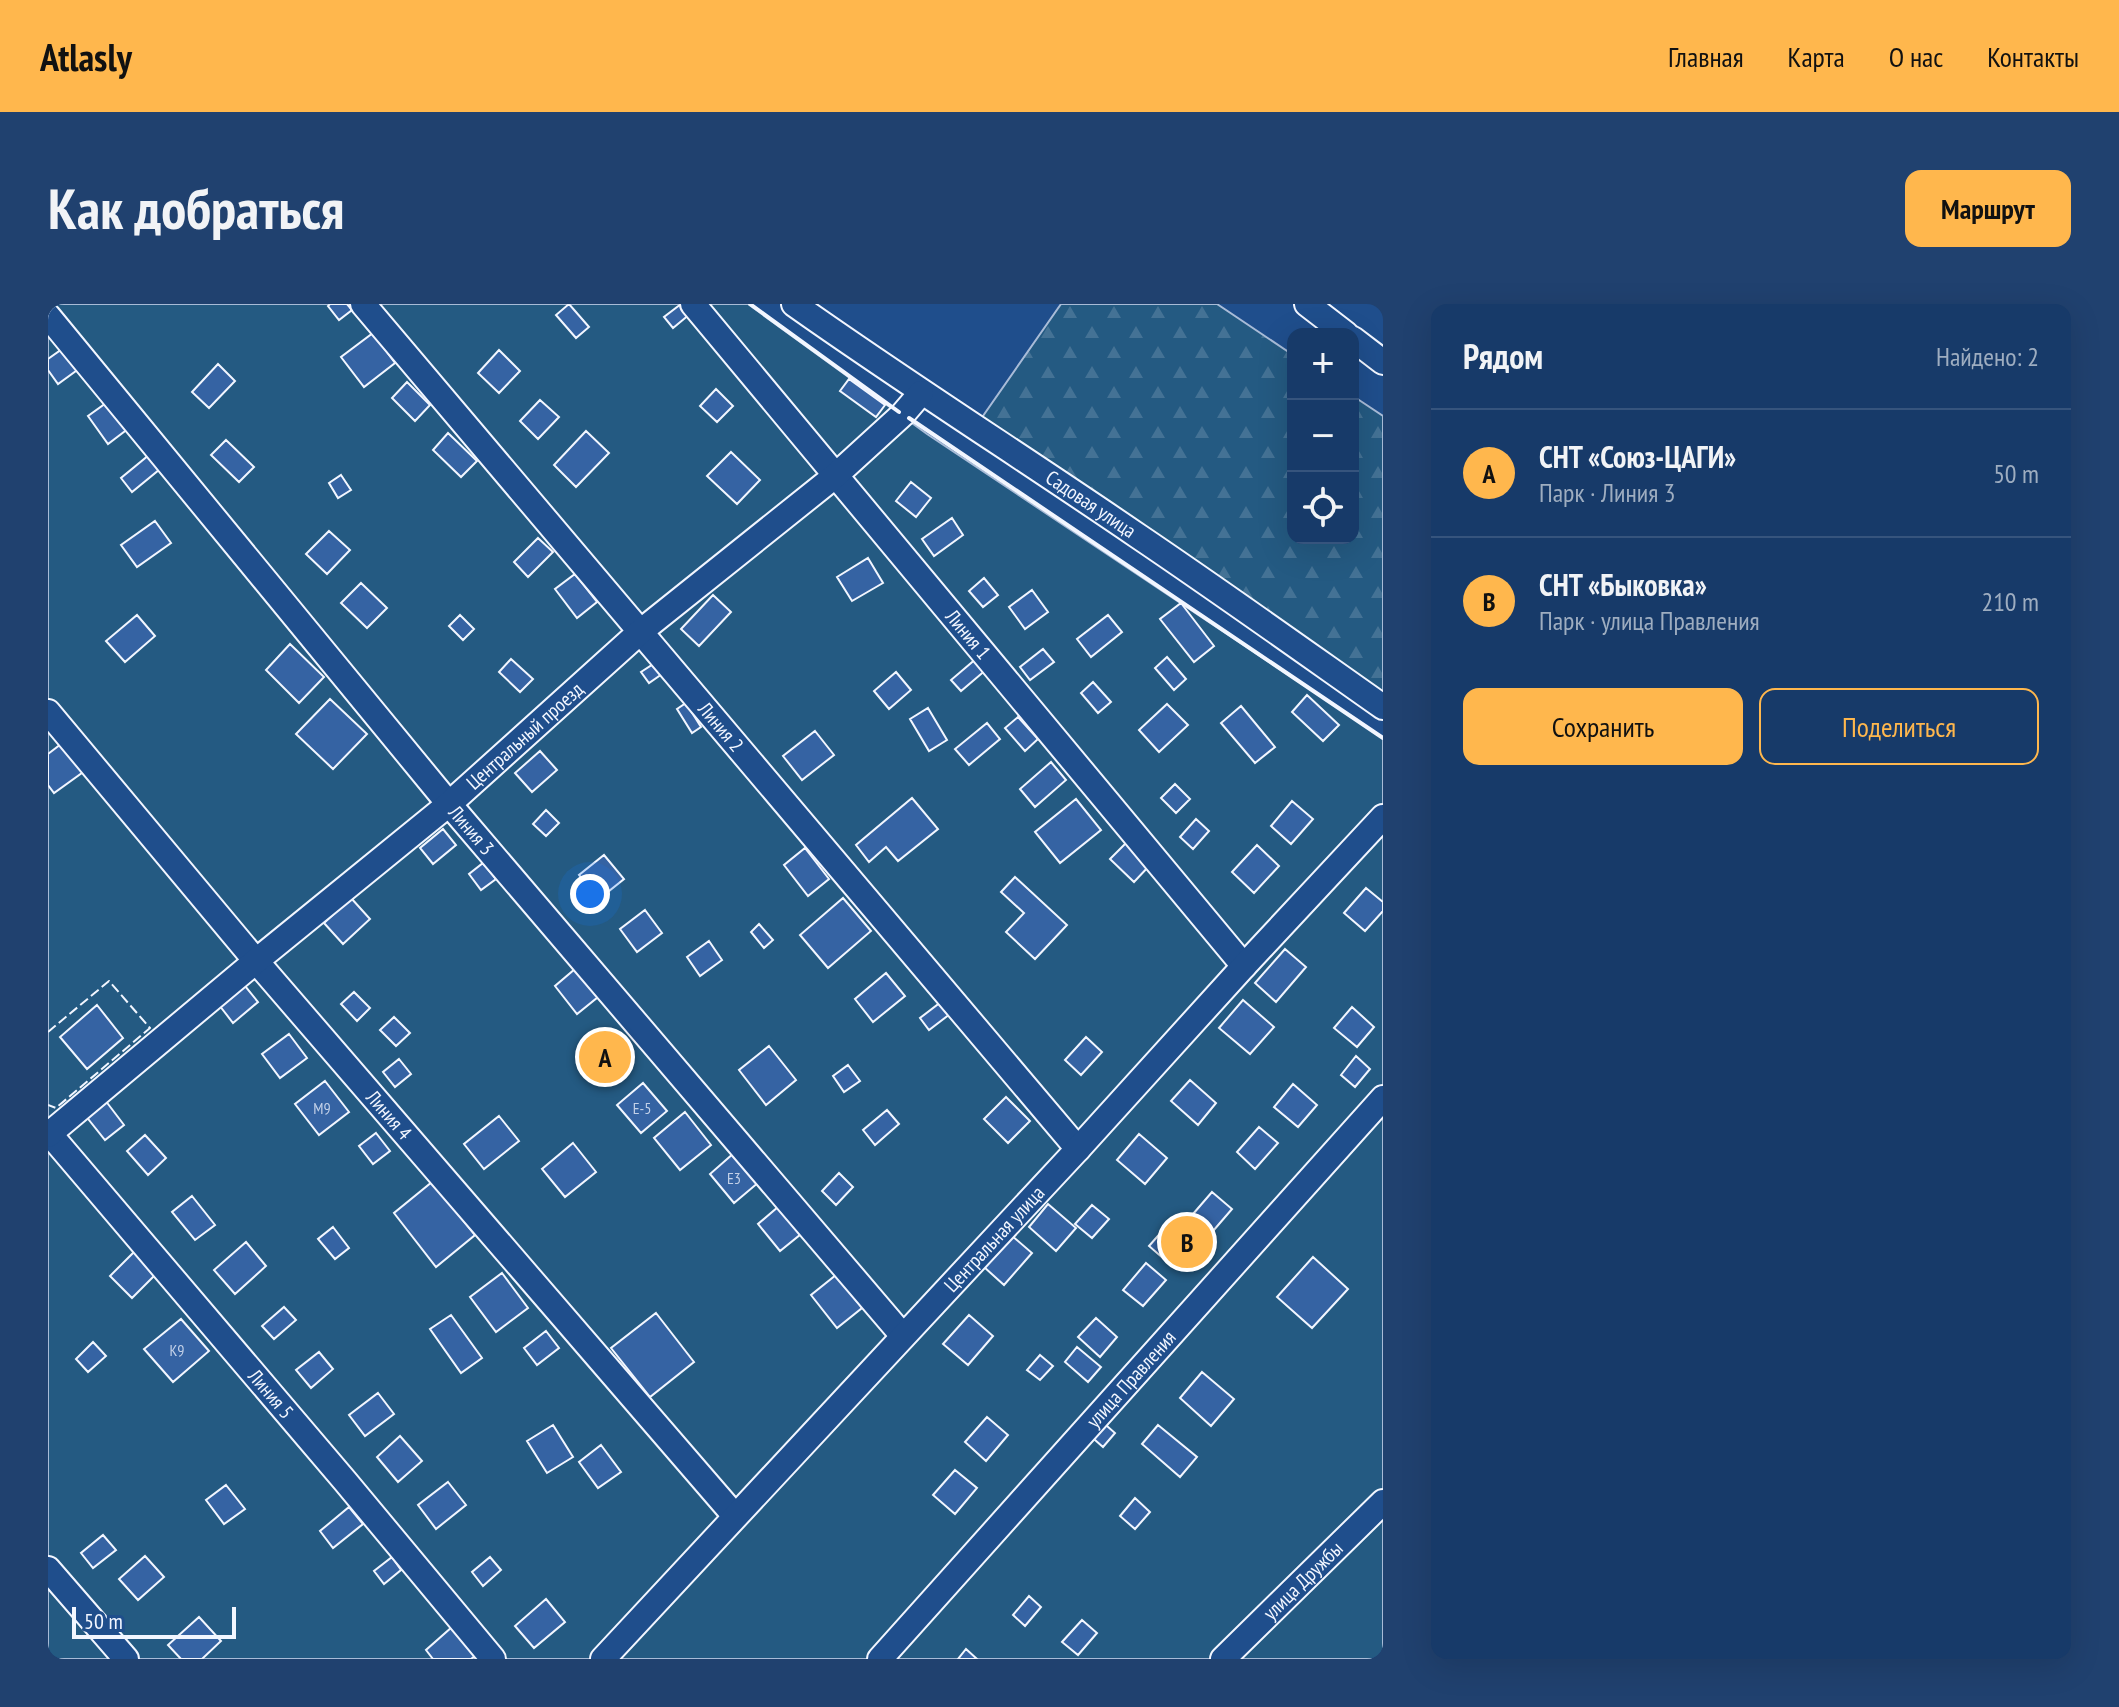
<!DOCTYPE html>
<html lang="ru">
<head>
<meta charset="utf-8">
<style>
	:root { --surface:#173a69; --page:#20416f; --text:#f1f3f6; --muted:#9eadc0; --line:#36547d; --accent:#ffb74d }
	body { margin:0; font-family:"PT Sans Narrow",sans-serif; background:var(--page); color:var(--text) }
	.controls { position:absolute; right:24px; top:24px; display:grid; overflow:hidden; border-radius:16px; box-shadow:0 8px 32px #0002 }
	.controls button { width:72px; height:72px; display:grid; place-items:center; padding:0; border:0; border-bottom:2px solid var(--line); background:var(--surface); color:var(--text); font:40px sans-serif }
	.scale { position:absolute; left:24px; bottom:20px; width:164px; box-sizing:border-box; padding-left:8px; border:4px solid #f2f6ff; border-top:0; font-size:22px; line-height:28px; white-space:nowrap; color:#f2f6ff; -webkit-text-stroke:6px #1f4e8c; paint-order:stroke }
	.you { position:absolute; left:542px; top:590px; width:28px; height:28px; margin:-20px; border:6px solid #fff; border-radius:50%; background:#1a73e8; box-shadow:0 0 0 12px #1a73e833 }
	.badge { display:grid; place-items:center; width:52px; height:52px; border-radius:50%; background:var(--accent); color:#111; font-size:26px; font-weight:700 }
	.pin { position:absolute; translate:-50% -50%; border:4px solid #fff; box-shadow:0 2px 8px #0006 }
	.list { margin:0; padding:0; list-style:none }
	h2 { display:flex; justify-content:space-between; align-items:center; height:104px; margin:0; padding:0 32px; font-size:34px }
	h2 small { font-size:26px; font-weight:400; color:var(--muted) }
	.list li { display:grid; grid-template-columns:52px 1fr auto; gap:24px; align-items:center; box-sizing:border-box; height:128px; padding:0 32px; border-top:2px solid var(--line) }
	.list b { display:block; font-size:30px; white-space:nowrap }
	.list p { margin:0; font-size:26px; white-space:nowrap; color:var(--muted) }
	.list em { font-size:26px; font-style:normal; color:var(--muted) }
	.actions { display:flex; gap:16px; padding:24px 32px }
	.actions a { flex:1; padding:18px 0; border:2px solid var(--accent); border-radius:16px; text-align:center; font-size:28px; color:var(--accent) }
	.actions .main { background:var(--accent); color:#111 }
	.icon { flex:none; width:44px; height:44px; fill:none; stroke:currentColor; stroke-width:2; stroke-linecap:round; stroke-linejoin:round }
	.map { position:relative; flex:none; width:1335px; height:1355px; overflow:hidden; border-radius:16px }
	header { display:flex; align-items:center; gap:48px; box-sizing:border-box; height:112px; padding:0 40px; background:var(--accent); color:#111 }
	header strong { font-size:38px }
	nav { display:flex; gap:44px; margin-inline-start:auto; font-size:28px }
	.intro { display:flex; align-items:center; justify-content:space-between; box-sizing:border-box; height:192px; padding:0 48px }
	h1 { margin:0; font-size:56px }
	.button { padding:20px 36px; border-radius:16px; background:var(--accent); color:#111; font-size:28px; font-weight:700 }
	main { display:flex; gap:48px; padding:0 48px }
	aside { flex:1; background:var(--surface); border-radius:16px; box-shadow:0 8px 32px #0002 }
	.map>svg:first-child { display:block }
	.green { fill:#245a82; stroke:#a8bbd7; stroke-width:2 }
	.forest { fill:url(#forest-firs); stroke:#a8bbd7; stroke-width:2 }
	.building { fill:#3563a3; stroke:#f2f6ff; stroke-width:2 }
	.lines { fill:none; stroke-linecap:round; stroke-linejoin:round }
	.minor-casing { stroke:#f2f6ff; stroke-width:28 }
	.minor { stroke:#1f4e8c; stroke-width:24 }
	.fence { stroke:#f2f6ff; stroke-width:2; stroke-dasharray:10 4; stroke-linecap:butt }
	.wall { stroke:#f2f6ff; stroke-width:4 }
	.labels { text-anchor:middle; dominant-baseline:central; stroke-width:6; stroke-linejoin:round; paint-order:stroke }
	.number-label { font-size:16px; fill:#c3d1e8 }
	.street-label { font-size:20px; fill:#f2f6ff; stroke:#1f4e8c }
</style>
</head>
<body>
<header>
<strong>Atlasly</strong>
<nav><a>Главная</a><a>Карта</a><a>О нас</a><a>Контакты</a></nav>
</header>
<div class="intro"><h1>Как добраться</h1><a class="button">Маршрут</a></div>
<main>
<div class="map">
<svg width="1335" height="1355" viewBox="0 0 1335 1355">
	<defs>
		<pattern id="forest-firs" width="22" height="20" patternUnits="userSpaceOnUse" patternTransform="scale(2)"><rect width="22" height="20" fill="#245a82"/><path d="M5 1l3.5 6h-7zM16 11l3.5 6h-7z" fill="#447295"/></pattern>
	</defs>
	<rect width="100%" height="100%" fill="#1f4e8c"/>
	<path class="green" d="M0,0H700L879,130L1335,434V1355H0Z"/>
	<path class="forest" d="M1013,0H1169L1245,51V234H1305V92L1335,112V403L928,122Z"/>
	<path class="building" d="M282,0H299L304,6L291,16L280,2Z
		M521,0L541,23L528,34L508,11Z
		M633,0L642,10L625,24L616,13Z
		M325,29L347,59L316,83L293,53Z
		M17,43L32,64L10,80L0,66V55Z
		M451,46L472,67L451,89L430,69Z
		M170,60L187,77L161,104L144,88Z
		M801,75L837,101L828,113L792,87Z
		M359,78L382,101L367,117L344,94Z
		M668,85L685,102L669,118L652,102Z
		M492,96L511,113L490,135L472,117Z
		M61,97L81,124L60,140L40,112Z
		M538,127L561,149L528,183L506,161Z
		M400,129L429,157L413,173L385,146Z
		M178,136L206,163L191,178L163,151Z
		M683,148L712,176L689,200L659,172Z
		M101,151L112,165L84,188L73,174Z
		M293,171L303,186L290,194L281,179Z
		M863,178L883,194L868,213L848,197Z
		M904,214L915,231L886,252L874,235Z
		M107,217L123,239L89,263L73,241Z
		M281,227L302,246L279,270L258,250Z
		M490,234L505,248L480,273L466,258Z
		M820,254L835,279L804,297L789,273Z
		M527,270L549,298L529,314L507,285Z
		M936,274L950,291L935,303L921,287Z
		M313,279L339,304L319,324L293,299Z
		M984,286L1000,308L977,325L961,303Z
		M665,291L683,308L651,342L633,325Z
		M1133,299L1166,342L1146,358L1112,315Z
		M89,311L107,332L77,358L58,337Z
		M412,311L426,325L415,336L401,322Z
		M1060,311L1074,328L1043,353L1029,335Z
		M242,340L276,373L251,399L218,366Z
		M995,345L1006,358L982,376L972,363Z
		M1119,353L1138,375L1126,386L1107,364Z
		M929,354L939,365L913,387L903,376Z
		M463,355L485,375L472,388L451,368Z
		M607,359L614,370L601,379L593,368Z
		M848,368L863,386L841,405L826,387Z
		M1045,378L1063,398L1050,409L1033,389Z
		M1259,391L1291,421L1275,437L1244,408Z
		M282,395L319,430L285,465L248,430Z
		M638,399L653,423L644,429L629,405Z
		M1119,400L1140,421L1111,448L1091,426Z
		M1193,402L1227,443L1207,459L1173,419Z
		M880,404L899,436L881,447L862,415Z
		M970,413L990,435L977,447L957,424Z
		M939,419L952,435L921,461L907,445Z
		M767,427L786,451L754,476L735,452Z
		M17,437L38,466L6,489L0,481V450Z
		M492,447L509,466L484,488L467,469Z
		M1003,458L1018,476L987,503L972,485Z
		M1127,480L1142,495L1128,509L1113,494Z
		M864,494L890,525L850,557L838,543L821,558L808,541Z
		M1028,495L1053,526L1012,559L987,528Z
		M1244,497L1265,515L1243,540L1223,522Z
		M498,506L511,519L498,532L485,520Z
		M1148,515L1161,527L1145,545L1132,533Z
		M395,525L408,541L385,560L372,544Z
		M1079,538L1102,561L1086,578L1062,555Z
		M1209,541L1231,562L1206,589L1184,568Z
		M757,544L781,575L760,592L736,561Z
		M556,551L576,575L551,595L531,571Z
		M435,559L448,575L433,586L421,570Z
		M967,573L1019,621L987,655L958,628L976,609L953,588Z
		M1318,584L1335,598V607L1317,627L1296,609Z
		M303,594L322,615L295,640L276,619Z
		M795,594L823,627L780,664L752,631Z
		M597,606L614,629L589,648L572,625Z
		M711,620L725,636L716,644L703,628Z
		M661,637L674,656L652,672L639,653Z
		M1237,645L1258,663L1228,698L1207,679Z
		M527,665L550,693L529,710L507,682Z
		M838,669L857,692L825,718L807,695Z
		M193,677L210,698L185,719L168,697Z
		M306,688L322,704L309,717L293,700Z
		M1195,696L1226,723L1202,750L1171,724Z
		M893,698L902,710L881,726L872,714Z
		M49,701L75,734L39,765L12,733Z
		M1304,703L1326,723L1309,743L1286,724Z
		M346,713L362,729L348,742L332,726Z
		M241,730L259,754L232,774L214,750Z
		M1038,733L1054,748L1033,771L1017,756Z
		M721,742L748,776L718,801L691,766Z
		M1308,752L1322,765L1307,783L1293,771Z
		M351,755L363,770L347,783L335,768Z
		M800,761L812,777L796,788L785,772Z
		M1142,776L1168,799L1150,821L1123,797Z
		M277,777L301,808L271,831L247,800Z
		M595,779L619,807L593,829L569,801Z
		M1245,780L1269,801L1250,823L1226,803Z
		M958,793L982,817L960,839L936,815Z
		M57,796L76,821L57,836L37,811Z
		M839,806L851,820L827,841L815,826Z
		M637,808L663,841L632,866L606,834Z
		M451,812L471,837L436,865L416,840Z
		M1211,823L1230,839L1207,865L1189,848Z
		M328,829L342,847L325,860L311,842Z
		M1091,830L1119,854L1097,880L1069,856Z
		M97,831L118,854L100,871L79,847Z
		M525,839L548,868L517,893L494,865Z
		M686,849L711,878L686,899L662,870Z
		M791,869L805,883L788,901L774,887Z
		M384,878L427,931L388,963L346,909Z
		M1164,888L1184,905L1159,934L1139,917Z
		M144,892L167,921L147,936L124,908Z
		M1000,900L1028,924L1008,947L981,923Z
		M1044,901L1061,915L1044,934L1027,920Z
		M730,903L753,930L732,947L710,920Z
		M285,923L301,944L287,955L270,935Z
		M1117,924L1139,943L1123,961L1101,942Z
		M963,931L984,949L956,981L936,963Z
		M198,938L218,962L187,990L166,966Z
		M88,946L110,968L84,994L62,972Z
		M1265,953L1300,985L1264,1024L1229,993Z
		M1098,959L1118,976L1095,1002L1075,986Z
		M454,969L480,1004L448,1028L422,993Z
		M788,971L814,1004L789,1024L763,991Z
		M236,1003L248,1016L226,1035L214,1022Z
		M608,1009L646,1058L602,1093L563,1044Z
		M403,1011L434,1054L413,1069L382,1025Z
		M921,1011L945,1032L920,1061L895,1040Z
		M1048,1014L1069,1033L1052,1053L1030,1033Z
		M133,1015L161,1047L125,1078L96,1045Z
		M498,1027L511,1044L489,1061L476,1044Z
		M45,1038L58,1052L40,1068L28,1055Z
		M1029,1043L1053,1063L1040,1078L1017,1058Z
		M271,1048L285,1065L263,1084L248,1066Z
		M992,1051L1005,1062L992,1076L979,1066Z
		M1154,1068L1186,1095L1163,1122L1132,1094Z
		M330,1089L346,1110L317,1132L301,1111Z
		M939,1113L960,1131L938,1157L917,1138Z
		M1051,1115L1067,1129L1055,1143L1039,1129Z
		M505,1121L525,1153L499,1169L479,1137Z
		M1110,1121L1149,1153L1132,1173L1094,1140Z
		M352,1132L374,1157L350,1178L329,1153Z
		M553,1141L573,1168L550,1184L531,1158Z
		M907,1166L929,1184L907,1210L885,1191Z
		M400,1178L418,1201L388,1225L370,1201Z
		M178,1181L197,1205L176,1220L158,1196Z
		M1087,1194L1102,1208L1087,1225L1072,1212Z
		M301,1203L315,1220L285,1244L272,1227Z
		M55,1231L68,1246L45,1264L33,1249Z
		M97,1252L116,1273L90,1296L71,1275Z
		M344,1253L353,1266L336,1280L326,1267Z
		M442,1253L453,1266L435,1282L424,1268Z
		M981,1292L993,1303L977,1322L965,1311Z
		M498,1295L517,1318L486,1344L467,1322Z
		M151,1313L173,1337L154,1355H133L120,1341Z
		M1034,1316L1049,1329L1030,1351L1014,1338Z
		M404,1323L428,1351L423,1355H385L378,1346Z
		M918,1345L929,1355H910Z"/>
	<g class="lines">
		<g class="minor-casing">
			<g id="minor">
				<path id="s1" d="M315,0L1030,845"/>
				<path id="s2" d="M645,0L1196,662"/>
				<path id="s3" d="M746,0C859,80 976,154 1090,232C1173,288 1254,346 1335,403"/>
				<path d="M1259,0L1298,30"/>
				<path id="s4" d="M0,12L401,500L855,1032"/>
				<path d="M1305,35L1335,58"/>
				<path id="s5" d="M0,408L208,657L687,1212"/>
				<path id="s6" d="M0,828L297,1177L445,1355"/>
				<path id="s7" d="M0,831L208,657L401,500L592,328L787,172L855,110L873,89"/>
				<path d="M0,1265L78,1355"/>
				<path id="s8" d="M555,1355L1030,845L1196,662L1335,513"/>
				<path id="s9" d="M832,1355L1335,794"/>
				<path id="s10" d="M1175,1355L1335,1198"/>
			</g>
		</g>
		<use href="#minor" class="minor"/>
		<path class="fence" d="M0,728L61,677L102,724L8,804L0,801"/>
		<path class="wall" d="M702,0L851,108
			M861,114L1335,434"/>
	</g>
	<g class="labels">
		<g class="number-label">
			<text x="274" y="804">М9</text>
			<text x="594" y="804">Е-5</text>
			<text x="686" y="874">Е3</text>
			<text x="129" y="1046">К9</text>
		</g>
		<g class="street-label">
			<text stroke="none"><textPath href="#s3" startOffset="358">Садовая улица</textPath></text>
			<text stroke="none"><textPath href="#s2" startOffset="430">Линия 1</textPath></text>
			<text stroke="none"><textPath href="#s1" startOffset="554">Линия 2</textPath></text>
			<text stroke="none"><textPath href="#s7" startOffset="622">Центральный проезд</textPath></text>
			<text stroke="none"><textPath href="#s4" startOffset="666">Линия 3</textPath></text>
			<text stroke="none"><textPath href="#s5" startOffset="528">Линия 4</textPath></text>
			<text stroke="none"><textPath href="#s8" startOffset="574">Центральная улица</textPath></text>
			<text stroke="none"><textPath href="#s9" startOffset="376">улица Правления</textPath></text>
			<text stroke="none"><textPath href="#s6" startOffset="344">Линия 5</textPath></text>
			<text stroke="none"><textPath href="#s10" startOffset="112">улица Дружбы</textPath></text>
		</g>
	</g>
</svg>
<div class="controls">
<button>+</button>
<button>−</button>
<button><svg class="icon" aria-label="locate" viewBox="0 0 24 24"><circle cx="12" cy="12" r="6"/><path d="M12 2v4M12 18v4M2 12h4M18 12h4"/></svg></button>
</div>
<div class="scale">50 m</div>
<div class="you"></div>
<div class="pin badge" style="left:557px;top:753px">A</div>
<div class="pin badge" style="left:1139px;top:938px">B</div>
</div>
<aside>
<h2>Рядом<small>Найдено: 2</small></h2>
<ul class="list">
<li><span class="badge">A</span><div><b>СНТ «Союз-ЦАГИ»</b><p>Парк · Линия 3</p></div><em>50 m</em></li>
<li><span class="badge">B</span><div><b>СНТ «Быковка»</b><p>Парк · улица Правления</p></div><em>210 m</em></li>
</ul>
<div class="actions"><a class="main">Сохранить</a><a>Поделиться</a></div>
</aside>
</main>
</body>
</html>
